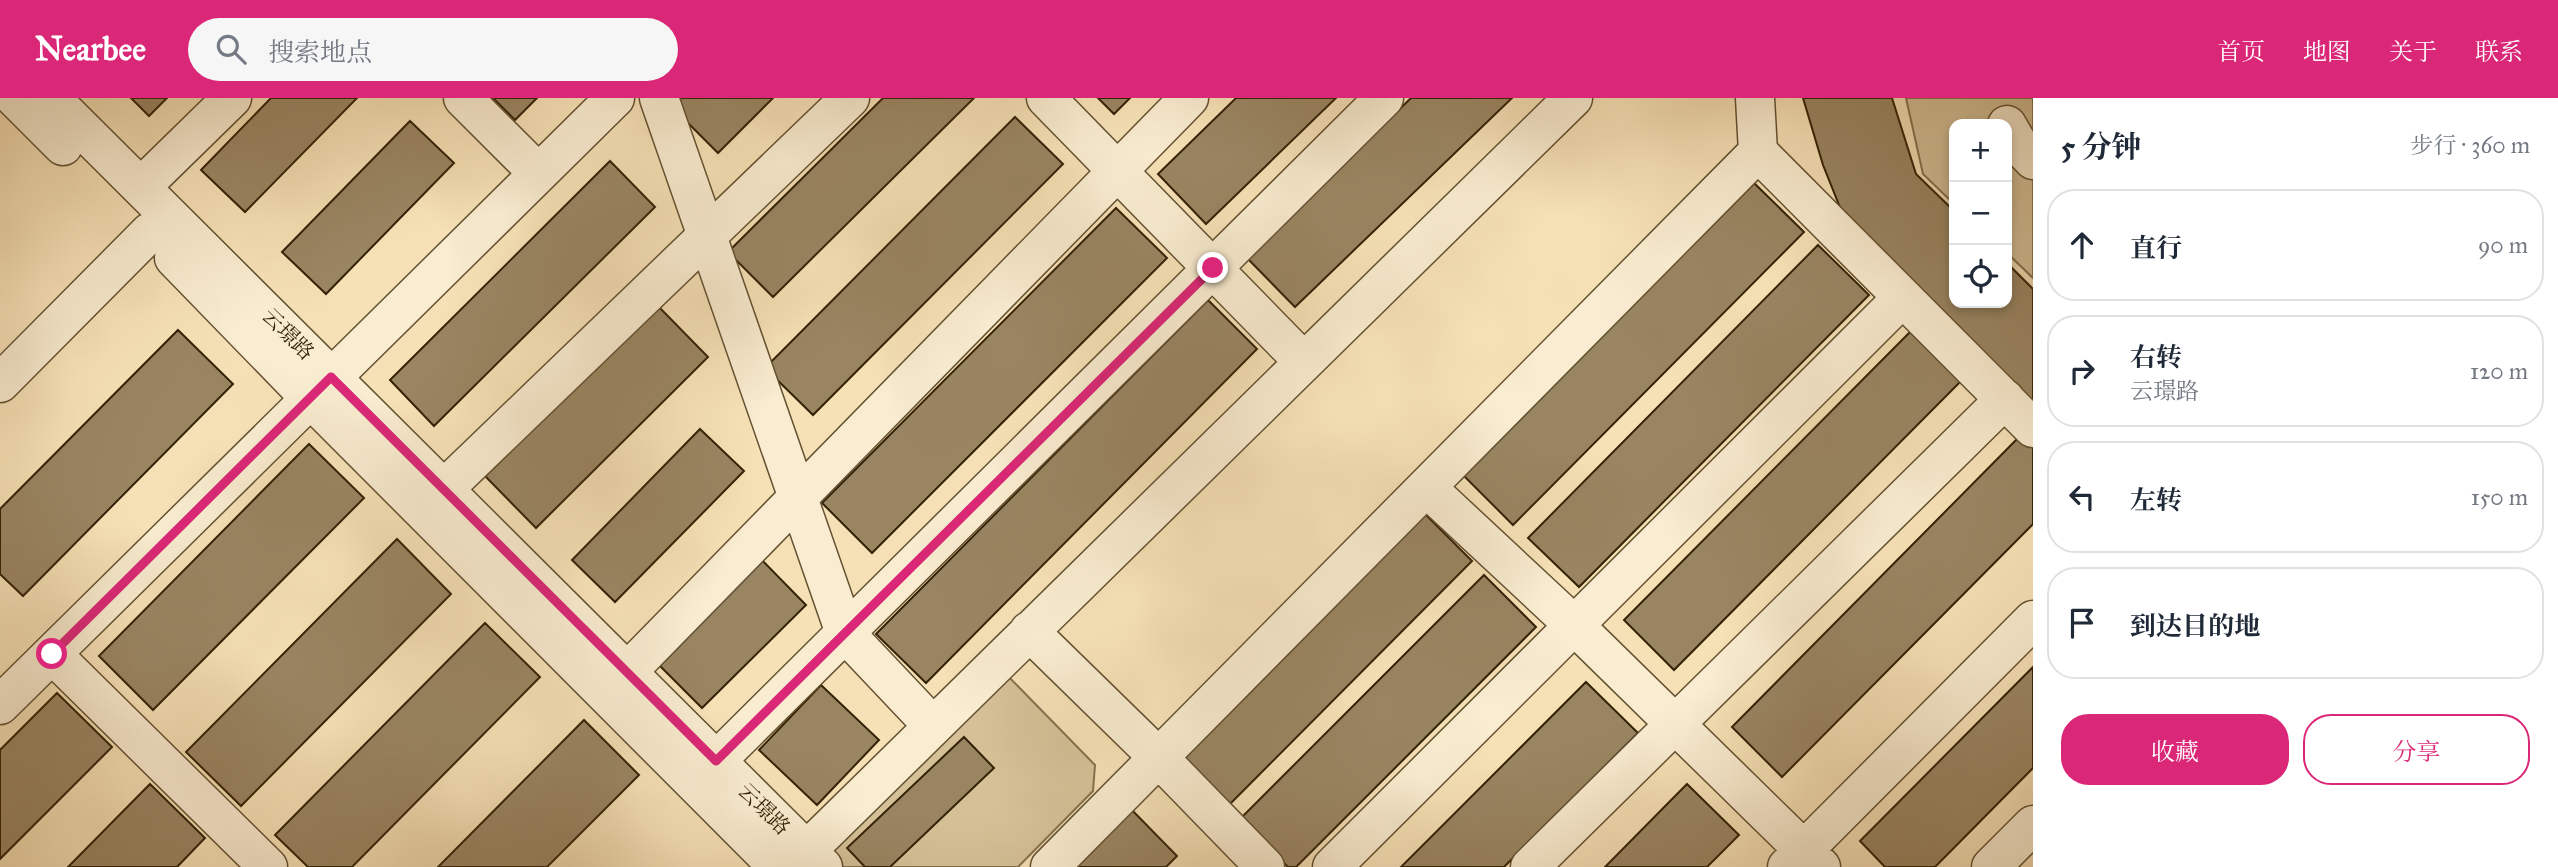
<!DOCTYPE html>
<html lang="zh">
<head>
<meta charset="utf-8">
<style>
	:root { --surface:#fff; --page:#f6f6f7; --text:#1f2937; --muted:#747a83; --line:#e0e1e3; --accent:#db2777 }
	body { margin:0; font-family:"IM FELL Great Primer","Noto Serif SC",serif; background:var(--page); color:var(--text) }
	.controls { position:absolute; right:21px; top:21px; display:grid; overflow:hidden; border-radius:14px; box-shadow:0 4px 10px #0003 }
	.controls button { width:63px; height:63px; display:grid; place-items:center; padding:0; border:0; border-bottom:2px solid var(--line); background:var(--surface); color:var(--text); font:35px sans-serif }
	.stop { position:absolute; width:21px; height:21px; margin:-16px; border:5px solid #db2777; border-radius:50%; background:#fff }
	.stop.end { background:#db2777; border-color:#fff; box-shadow:0 2px 7px #0008 }
	.list { margin:0; padding:0; list-style:none }
	h2 { display:flex; justify-content:space-between; align-items:center; height:91px; margin:0; padding:0 28px; font-size:30px }
	h2 small { font-size:23px; font-weight:400; color:var(--muted) }
	.list li { display:grid; grid-template-columns:46px 1fr auto; gap:21px; align-items:center; box-sizing:border-box; height:112px; margin:0 14px 14px; padding:0 14px; border:2px solid var(--line); border-radius:28px }
	.list b { display:block; font-size:26px; white-space:nowrap }
	.list p { margin:0; font-size:23px; white-space:nowrap; color:var(--muted) }
	.list em { font-size:23px; font-style:normal; color:var(--muted) }
	.actions { display:flex; gap:14px; padding:21px 28px }
	.actions a { flex:1; padding:16px 0; border:2px solid var(--accent); border-radius:28px; text-align:center; font-size:24px; color:var(--accent) }
	.actions .main { background:var(--accent); color:#fff }
	.icon { flex:none; width:38px; height:38px; fill:none; stroke:currentColor; stroke-width:2; stroke-linecap:round; stroke-linejoin:round }
	.map { position:relative; flex:none; width:2033px; height:769px; overflow:hidden }
	header { display:flex; align-items:center; gap:42px; box-sizing:border-box; height:98px; padding:0 35px; background:var(--accent); color:#fff }
	header strong { font-size:33px }
	nav { display:flex; gap:38px; margin-inline-start:auto; font-size:24px }
	.search { width:490px; height:63px; background:var(--page); display:flex; align-items:center; gap:18px; box-sizing:border-box; padding:0 24px; border-radius:38px; color:var(--muted); font-size:26px }
	main { display:flex }
	aside { flex:1; background:var(--surface) }
	.map>svg:first-child { display:block }
	.green { fill:#d5c198; stroke:#84724f; stroke-width:2 }
	.building { fill:#998562; stroke:#342206; stroke-width:2 }
	.lines { fill:none; stroke-linecap:round; stroke-linejoin:round }
	.minor-casing { stroke:#645232; stroke-width:41 }
	.minor { stroke:#f9ecd0; stroke-width:38 }
	.route { stroke:#db2777; stroke-width:9 }
	.labels { text-anchor:middle; dominant-baseline:central; stroke-width:5; stroke-linejoin:round; paint-order:stroke }
	.street-label { font-size:21px; fill:#342206; stroke:#f9ecd0 }
</style>
</head>
<body>
<header>
<strong>Nearbee</strong>
<div class="search"><svg class="icon" aria-label="search" viewBox="0 0 24 24"><circle cx="10" cy="10" r="6"/><path d="M15 15l6 6"/></svg>搜索地点</div>
<nav><a>首页</a><a>地图</a><a>关于</a><a>联系</a></nav>
</header>
<main>
<div class="map">
<svg width="2033" height="769" viewBox="0 0 2033 769">
	<rect width="100%" height="100%" fill="#f6e1b6"/>
	<filter id="stains"><feTurbulence type="fractalNoise" baseFrequency=".00286" numOctaves="4"/><feColorMatrix values="0 0 0 0 .2 0 0 0 0 .09 0 0 0 0 .02 0 0 0 .5 -.17"/></filter>
	<radialGradient id="worn" r=".72"><stop offset=".6" stop-color="#630" stop-opacity="0"/><stop offset="1" stop-color="#630" stop-opacity=".3"/></radialGradient>
	<path class="green" d="M1906,0H2033V180L2007,155V26H1954V106L1923,76Z
		M1004,574L1095,667L1093,693L1018,769H838L822,753Z"/>
	<path class="building" d="M131,0H167L149,18Z
		M271,0H357L245,114L201,72Z
		M493,0H537L515,22Z
		M669,0H773L718,55L666,3Z
		M883,0H974L773,199L728,154Z
		M1098,0H1130L1114,16Z
		M1236,0H1336L1206,126L1158,76Z
		M1411,0H1512L1295,209L1247,160Z
		M1803,0H1892L1916,76L1954,113V205H2007V165L2033,191V319L1851,137L1823,67Z
		M1015,19L1063,66L813,317L765,270Z
		M410,23L454,65L326,196L282,154Z
		M610,63L655,109L434,328L390,282Z
		M1753,84L1804,134L1513,427L1463,377Z
		M1116,110L1167,160L872,455L822,405Z
		M1818,147L1869,197L1579,489L1528,440Z
		M1208,202L1257,251L926,585L876,536Z
		M657,207L708,259L536,430L485,378Z
		M1914,230L1964,280L1674,572L1624,522Z
		M178,232L233,286L23,498L0,476V411Z
		M700,331L744,373L615,504L572,462Z
		M2022,336L2033,347V426L1782,679L1732,629Z
		M309,346L364,400L153,612L99,558Z
		M1421,412L1472,463L1229,707L1178,656Z
		M397,441L451,496L241,708L186,654Z
		M758,458L806,507L702,610L654,562Z
		M1484,477L1536,529L1296,769H1288L1240,721Z
		M485,525L540,579L352,769H308L275,737Z
		M2033,569V670L1935,769H1885L1860,743Z
		M1586,584L1638,635L1504,769H1401Z
		M821,587L879,642L817,707L759,652Z
		M57,595L112,649L0,761V652Z
		M584,622L639,677L547,769H438Z
		M964,639L994,670L890,769H865L847,750Z
		M150,686L205,740L177,769H68Z
		M1687,686L1739,737L1707,769H1605Z
		M1126,706L1177,758L1166,769H1063Z"/>
	<g class="lines">
		<g class="minor-casing">
			<path id="minor" d="M15,0L63,48
				M51,0L823,769
				M463,0L538,75
				M659,0L845,535L933,628
				M1046,0L1304,264
				M1755,0L1758,54L2033,330
				M2007,27L2018,46L2033,62
				M141,89L232,0
				M174,160L310,300L778,769
				M0,285L150,134
				M1427,390L1575,528L1821,769
				M444,391L850,0
				M1029,533L1159,660L1265,769
				M52,556L268,769
				M627,574L1189,0
				M0,607L615,0
				M716,663L1384,0
				M790,769L1573,0
				M1050,769L1758,54
				M1332,769L1902,200
				M1530,769L2005,301
				M1787,769L2033,522
				M1991,769L2033,727"/>
		</g>
		<use href="#minor" class="minor"/>
	</g>
	<g class="lines">
		<path class="route" d="M52,556L331,279L716,663L1213,170"/>
	</g>
	<g class="labels">
		<g class="street-label">
			<text transform="translate(288 236) rotate(45)">云璟路</text>
			<text transform="translate(764 711) rotate(45)">云璟路</text>
		</g>
	</g>
	<rect width="100%" height="100%" filter="url(#stains)"/>
	<rect width="100%" height="100%" fill="url(#worn)"/>
</svg>
<div class="controls">
<button>+</button>
<button>−</button>
<button><svg class="icon" aria-label="locate" viewBox="0 0 24 24"><circle cx="12" cy="12" r="6"/><path d="M12 2v4M12 18v4M2 12h4M18 12h4"/></svg></button>
</div>
<div class="stop" style="left:52px;top:556px"></div>
<div class="stop end" style="left:1213px;top:170px"></div>
</div>
<aside>
<h2>5 分钟<small>步行 · 360 m</small></h2>
<ul class="list">
<li><svg class="icon" aria-label="ahead" viewBox="0 0 24 24"><path d="M12 20V5M6 11l6-6 6 6"/></svg><div><b>直行</b></div><em>90 m</em></li>
<li><svg class="icon" aria-label="right" viewBox="0 0 24 24"><path d="M7 20v-9h11M14 6l5 5-5 5"/></svg><div><b>右转</b><p>云璟路</p></div><em>120 m</em></li>
<li><svg class="icon" aria-label="left" viewBox="0 0 24 24"><path d="M17 20v-9H6M10 6l-5 5 5 5"/></svg><div><b>左转</b></div><em>150 m</em></li>
<li><svg class="icon" aria-label="arrive" viewBox="0 0 24 24"><path d="M6 21V4h12l-3 4 3 4H6"/></svg><div><b>到达目的地</b></div></li>
</ul>
<div class="actions"><a class="main">收藏</a><a>分享</a></div>
</aside>
</main>
</body>
</html>
